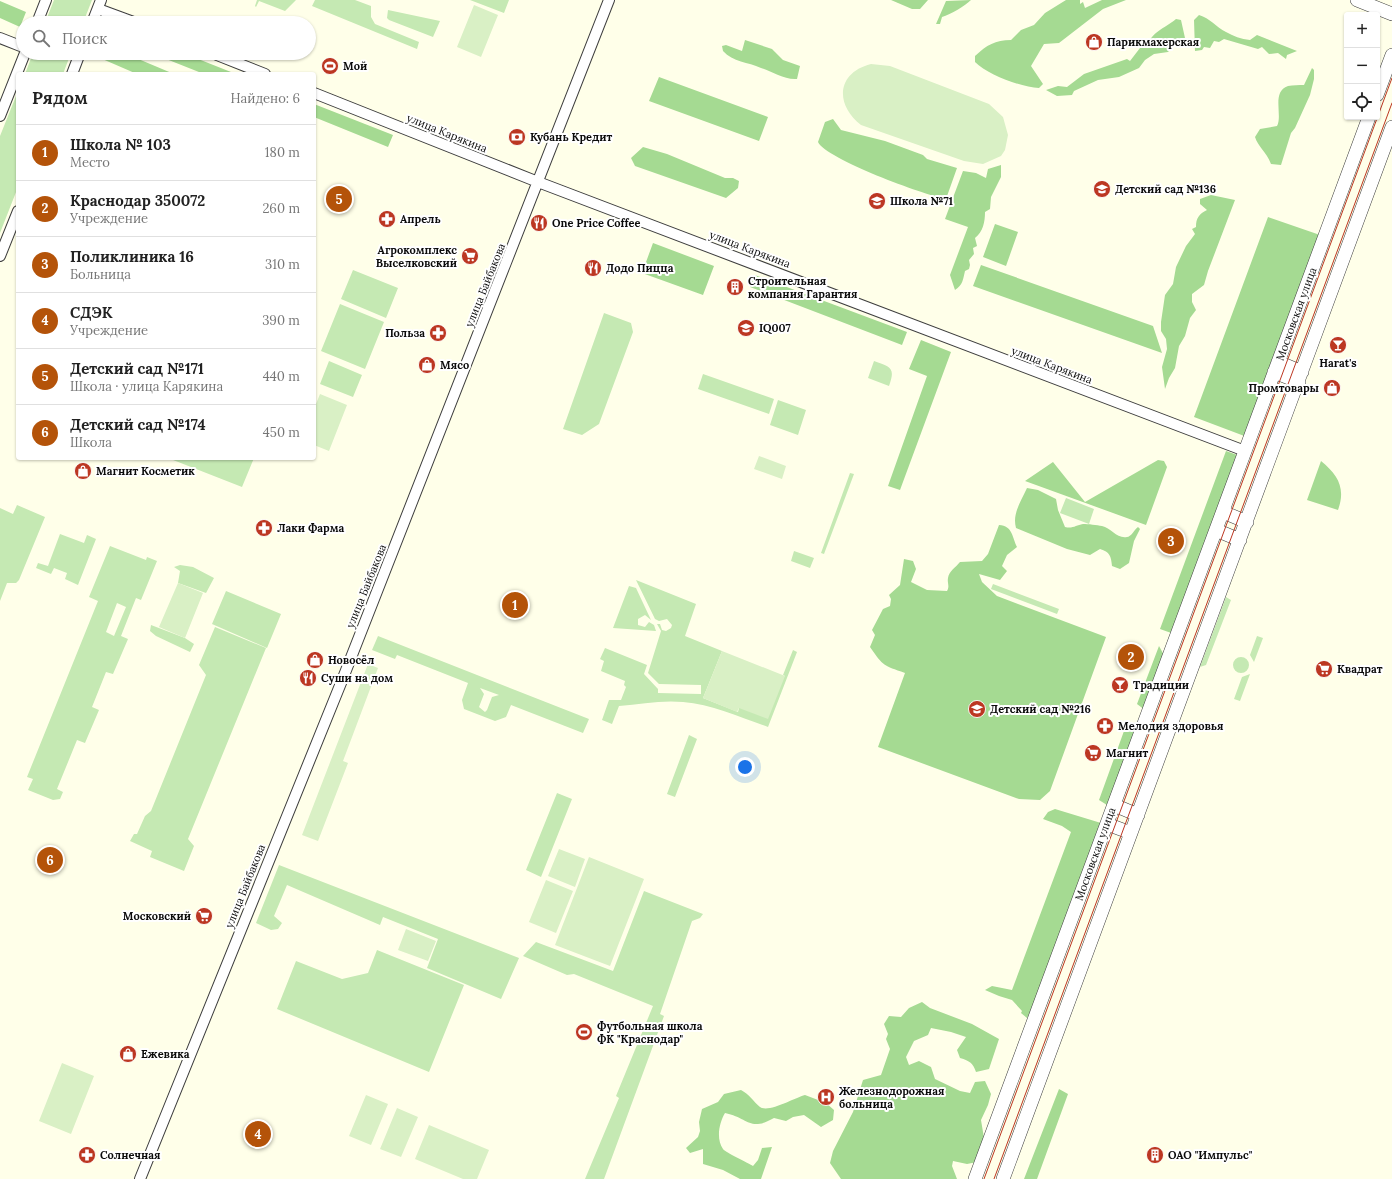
<!DOCTYPE html>
<html lang="ru">
<head>
<meta charset="utf-8">
<style>
	:root { --surface:#fff; --page:#f6f6f6; --text:#222; --muted:#767676; --line:#e0e0e0; --accent:#b45309 }
	body { margin:0; font-family:Lora,serif; background:var(--page); color:var(--text) }
	.controls { position:absolute; right:12px; top:12px; display:grid; overflow:hidden; border-radius:4px; box-shadow:0 1px 3px #0004 }
	.controls button { width:36px; height:36px; display:grid; place-items:center; padding:0; border:0; border-bottom:1px solid var(--line); background:var(--surface); color:var(--text); font:20px sans-serif }
	.you { position:absolute; left:745px; top:767px; width:14px; height:14px; margin:-10px; border:3px solid #fff; border-radius:50%; background:#1a73e8; box-shadow:0 0 0 6px #1a73e833 }
	.badge { display:grid; place-items:center; width:26px; height:26px; border-radius:50%; background:var(--accent); color:#fff; font-size:13px; font-weight:700 }
	.pin { position:absolute; translate:-50% -50%; border:2px solid #fff; box-shadow:0 1px 4px #0006 }
	.list { margin:0; padding:0; list-style:none }
	h2 { display:flex; justify-content:space-between; align-items:center; height:52px; margin:0; padding:0 16px; font-size:17px }
	h2 small { font-size:13px; font-weight:400; color:var(--muted) }
	.list li { display:grid; grid-template-columns:26px 1fr auto; gap:12px; align-items:center; box-sizing:border-box; height:56px; padding:0 16px; border-top:1px solid var(--line) }
	.list b { display:block; font-size:15px; white-space:nowrap }
	.list p { margin:0; font-size:13px; white-space:nowrap; color:var(--muted) }
	.list em { font-size:13px; font-style:normal; color:var(--muted) }
	.icon { flex:none; width:22px; height:22px; fill:none; stroke:currentColor; stroke-width:2; stroke-linecap:round; stroke-linejoin:round }
	.map { position:relative; flex:none; width:1392px; height:1179px; overflow:hidden }
	.search { position:absolute; background:var(--surface); box-shadow:0 1px 3px #0004; left:16px; top:16px; width:300px; height:44px; display:flex; align-items:center; gap:10px; box-sizing:border-box; padding:0 14px; border-radius:22px; color:var(--muted); font-size:15px }
	.panel { position:absolute; background:var(--surface); box-shadow:0 1px 3px #0004; left:16px; top:72px; width:300px; height:388px; border-radius:4px }
	.map>svg:first-child { display:block }
	.green { fill:#c5e9b3; fill-rule:evenodd }
	.forest { fill:#a5da92 }
	.pitch { fill:#d9f0c5 }
	.lines { fill:none; stroke-linecap:round; stroke-linejoin:round }
	.minor-casing { stroke:#3e3e3e; stroke-width:12 }
	.tertiary-casing { stroke:#3e3e3e; stroke-width:14 }
	.minor { stroke:#fff; stroke-width:10 }
	.tertiary { stroke:#fff; stroke-width:13 }
	.tram { stroke:#bc3722; stroke-width:1 }
	.labels { text-anchor:middle; dominant-baseline:central; stroke-width:4; stroke-linejoin:round; paint-order:stroke }
	.poi-label { font-size:11px; font-weight:bold; fill:#0b0b0b; stroke:#fff; text-anchor:start }
	.street-label { font-size:11px; fill:#0b0b0b; stroke:#fff }
</style>
</head>
<body>
<div class="map">
<svg width="1392" height="1179" viewBox="0 0 1392 1179">
	<rect width="100%" height="100%" fill="#ffffe9"/>
	<path class="green" d="M54,0H92L83,23H45Z
		M257,0H296L285,11L259,1L256,7L255,6Z
		M315,0H355L371,6V17L375,24L419,42L417,49L312,6Z
		M470,0H509L504,13Z
		M388,10L440,21L433,37L389,20L387,18Z
		M33,53H71L63,74H25Z
		M18,91V187L0,233V136Z
		M353,270L398,288L386,318L341,299Z
		M340,304L384,322L365,369L321,351Z
		M604,313L631,323L633,332L599,424L582,435L563,429Z
		M329,361L362,375L353,397L320,384Z
		M874,361C890,367 896,367 889,386L868,378Z
		M703,374L774,399L769,414L698,389Z
		M778,400L806,410L798,435L770,425Z
		M168,458H254L242,487Z
		M850,473L854,474L824,554L821,553Z
		M1066,498L1094,509L1089,524L1060,513Z
		M17,505L45,517L19,580L16,583H7L0,601V508L13,514Z
		M60,534L84,543L87,535L96,539L78,585L65,579L67,573L54,568L51,574L36,568L38,563L48,566Z
		M110,546L146,560L147,557L157,561L141,600L136,598L121,636L128,639L113,674L106,672L92,707L99,710L85,743L77,740L57,789L63,792L60,799L53,800L28,790L33,779L27,777L98,601L89,597ZM117,603L126,607L114,636L106,632Z
		M794,551L814,558L810,568L791,561Z
		M180,565L193,567L214,578L206,593L178,583L180,571L174,567Z
		M636,580L696,604L685,636L722,651L703,698L738,712L739,708L785,676L783,675L793,650L797,652L768,727C742,718 712,704 683,702C662,700 641,704 619,706L612,724L602,720L609,700H621L626,687L624,685L625,681L601,671L604,661L600,659L605,648L647,665L644,674L658,689V693L701,694V685L659,684L648,673L661,631L657,624H660L662,630L666,631L671,628L672,625L667,619L659,621L655,619Z
		M993,584L1059,609L1057,614L991,589Z
		M629,586L636,588L651,620L645,615L638,619V625L645,627L649,622L654,625L656,631L613,628Z
		M226,591L281,614L267,648L212,624Z
		M1226,597L1231,600L1206,665L1200,667Z
		M151,625L185,638L194,644L190,652L156,636L150,631Z
		M215,627L266,648L188,839L194,846L184,871L150,857L152,851L130,841L134,834H137L145,816L151,811L206,675L199,665Z
		M378,636L589,719L583,733L511,705L506,717L495,721L464,709L462,700L468,683L397,655L395,659L372,650ZM480,688L499,695L492,697L487,710L485,712L479,707L484,694Z
		M1257,636L1263,638L1254,662L1250,655Z
		M1233 665a8 8 0 1 1 16 0a8 8 0 1 1-16 0Z
		M1250,674L1240,701L1234,699L1242,677Z
		M689,735L697,739L675,797L667,794Z
		M557,793L572,799L541,877L526,870Z
		M279,865L519,958L501,999L427,968L438,939L383,917L380,925L287,885L274,916L282,923L278,929L271,930L256,923Z
		M644,891L703,914L700,918L692,921L660,1014L664,1016L604,1179H585L619,1098L616,1096L653,1006L574,974L567,975L523,956L536,942L613,971Z
		M377,950L464,985L429,1072L277,1009L296,961L342,979L368,973Z"/>
	<path class="forest" d="M891,0H928L920,9H912Z
		M971,0C965,6 951,14 942,17L940,24H936L946,1Z
		M1066,0H1080V4L1083,2L1085,8L1102,0H1126L1103,9L1059,43L1044,44L1031,66L1043,84L1039,88C1021,87 988,75 975,62V56C987,45 995,40 1011,40L1021,30L1034,25L1045,13Z
		M0,1L26,12L20,27L0,18Z
		M1199,15C1210,18 1216,27 1226,32C1233,36 1241,39 1250,40L1257,35L1297,51L1287,55L1286,59L1278,53L1269,54L1262,47L1258,49L1224,39L1219,42L1214,41L1210,48L1204,47L1202,50L1195,51L1194,20Z
		M1176,19L1181,20L1185,38C1181,46 1173,45 1168,52L1154,54L1145,60L1139,68L1119,77L1098,80L1074,91L1072,95L1057,96L1046,90L1058,86L1067,87L1084,74L1127,59L1130,61L1140,48L1148,46C1150,33 1165,28 1176,19Z
		M745,40L772,49L783,60L800,66L797,79C784,80 773,72 761,68C748,62 733,62 723,51L722,46L726,45L742,51Z
		M102,53H124L174,74H137L100,58Z
		M151,53H183L236,74H204Z
		M1312,68L1314,70V79L1310,95L1295,128L1291,133L1281,165L1271,164C1266,151 1258,147 1255,137L1260,129L1277,126C1283,115 1271,92 1288,86C1293,85 1299,85 1304,85Z
		M659,77L768,117L759,141L649,101Z
		M314,104L393,135L388,147L314,117Z
		M833,119L841,130L885,141L923,155L927,159L957,168L946,199C924,195 826,159 818,142L825,122Z
		M643,147L667,154L725,178H733L739,181L738,188L726,198L635,166L631,158Z
		M1001,165V177L991,197L990,209L985,212C985,222 983,232 975,238L977,246L973,248L974,254L969,260L970,265L969,269L965,271C963,279 963,285 955,290L950,275L968,227L945,219L963,171L976,173L986,178L988,169Z
		M1211,195L1235,200L1208,271L1204,285L1192,294V302L1196,310L1190,318L1185,336L1179,346L1175,368L1169,378L1165,389L1162,367L1167,349L1166,339L1161,331V322L1165,295L1173,284L1176,267L1186,246L1195,234L1192,229L1196,227C1196,218 1199,214 1207,210L1200,204V199Z
		M1268,217L1320,235L1247,437L1194,417Z
		M995,224L1018,232L1006,266L983,257Z
		M653,243L714,266L703,295L642,273Z
		M981,265L1153,326L1162,353L973,286Z
		M755,275L907,332L902,345L750,287Z
		M921,340L951,352L900,490L888,486L927,376L909,369Z
		M1226,451L1240,456L1174,634L1160,629Z
		M1158,460L1164,461L1167,467L1146,525L1025,481L1053,462L1085,502Z
		M1321,461C1338,475 1346,488 1338,510L1307,500Z
		M1027,488L1038,490L1056,499L1058,510L1065,527C1073,529 1076,525 1083,524C1088,524 1097,525 1102,526C1111,528 1117,539 1127,537C1131,537 1134,530 1138,527L1140,529L1134,541L1129,563L1120,569L1112,566C1111,556 1110,552 1100,549L1090,555L1067,549L1016,528C1012,514 1021,501 1027,488Z
		M999,525C1013,526 1012,537 1017,547L1007,555L1002,566L1007,571L1000,580L979,574L982,582L997,596L1106,637L1050,791L1040,800L1019,799L878,747L905,673C883,665 884,667 870,647L875,635L872,630L883,609L890,606L891,599L889,595L900,585L904,559L913,561L916,569L911,582L927,590L947,591C950,586 947,583 948,578C949,571 956,567 960,562L982,561L988,554Z
		M1159,646L1165,657L1145,710L1137,704Z
		M1130,724H1140L1107,805L1099,800L1124,731Z
		M1055,809L1101,823L1034,1004L1027,1018L1021,1013L1022,1011L1012,1000L999,996L985,990L992,986L1012,990L1071,832L1062,826L1043,819L1048,812Z
		M922,1002L930,1008L972,1024L999,1039L989,1069L976,1072C973,1063 970,1061 960,1058L957,1050L966,1037L951,1032L931,1028L928,1035L914,1041L906,1057L909,1065L919,1061L931,1067L935,1079L960,1091L970,1093L975,1082L985,1081L991,1094L988,1105L981,1120L984,1138L977,1162L967,1164L953,1161L952,1166L957,1179H841L830,1163L833,1151L853,1112L863,1080L881,1075L890,1049L886,1039L888,1034L884,1024L889,1016L901,1017L909,1008Z
		M1059,1089L1068,1094L1037,1179H1024Z
		M741,1090C749,1094 753,1101 760,1107C769,1113 794,1098 805,1095L826,1103L834,1110L833,1120L821,1127L804,1115L793,1117L786,1121L774,1118C749,1132 749,1118 725,1113C719,1123 716,1139 723,1149C725,1152 748,1163 753,1166L758,1160L762,1148L772,1147L761,1179H740L723,1170L703,1164V1149L690,1153L686,1148L698,1137L700,1131L699,1122L702,1109L718,1102L724,1094Z"/>
	<path class="pitch" d="M474,5L498,15L481,57L457,47Z
		M871,64L890,66L989,104L1003,117L1008,135L1005,150L1001,156L983,164L964,161L861,125C835,105 836,73 871,64Z
		M320,394L347,405L329,451L314,445V409Z
		M759,456L786,466L782,479L754,469Z
		M178,583L203,593L185,638L159,627Z
		M722,651L785,676L768,719L739,708L737,712L703,698Z
		M368,664L378,668L343,761L348,763L318,841L302,835Z
		M559,849L585,859L575,887L548,876Z
		M589,857L644,879L610,966L555,945Z
		M546,880L573,891L556,933L529,922Z
		M406,929L436,941L428,961L398,950Z
		M62,1063L94,1076L71,1134L39,1121Z
		M366,1095L388,1104L371,1145L349,1136Z
		M397,1108L418,1117L401,1157L380,1149Z
		M429,1125L489,1150L477,1179H463L415,1159Z"/>
	<g class="lines">
		<g class="minor-casing">
			<path id="minor" d="M98,9L136,23
				M37,23L46,0
				M92,23L101,0
				M0,38L23,47
				M212,53L265,74
				M72,74L80,53
				M314,93L538,182L1245,451
				M0,116L25,53
				M0,256L18,211
				M140,1179L343,678L609,0"/>
		</g>
		<g class="tertiary-casing">
			<path id="tertiary" d="M1357,0L1392,14
				M1377,95L1392,55
				M1278,362L1302,372
				M1274,372L1299,382
				M1223,512L1247,522
				M1216,530L1240,540
				M1114,805L1138,815
				M1107,824L1131,833
				M975,1179L1369,117
				M1003,1179L1392,127"/>
		</g>
		<use href="#minor" class="minor"/>
		<use href="#tertiary" class="tertiary"/>
		<path class="tram" d="M984,1179L1392,78
			M994,1179L1392,103"/>
	</g>
	<defs>
		<g id="shop-disc" transform="scale(0.9)"><circle r="9.5" fill="#bc3722" stroke="#fff"/><path d="M-5-2.5h2.3a2.7 3.5 0 0 1 5.4 0H5L5.5 6h-11ZM-1.5-2.5h3a1.5 2.3 0 0 0-3 0Z" fill="#fff"/></g>
		<g id="stadium-disc" transform="scale(0.9)"><circle r="9.5" fill="#bc3722" stroke="#fff"/><path d="M0-5a6.5 5 0 1 0 0 10a6.5 5 0 1 0 0-10ZM-3.5-1.8h7v3.6h-7Z" fill="#fff"/></g>
		<g id="bank-disc" transform="scale(0.9)"><circle r="9.5" fill="#bc3722" stroke="#fff"/><path d="M-6-4H6V4H-6ZM0-2.3a2.3 2.3 0 1 0 0 4.6a2.3 2.3 0 1 0 0-4.6Z" fill="#fff"/></g>
		<g id="school-disc" transform="scale(0.9)"><circle r="9.5" fill="#bc3722" stroke="#fff"/><path d="M0-5L7-2L0 1L-7-2ZM-4 1L0 2.5L4 1V4Q0 6-4 4Z" fill="#fff"/></g>
		<g id="pharmacy-disc" transform="scale(0.9)"><circle r="9.5" fill="#bc3722" stroke="#fff"/><path d="M-2-6h4v4h4v4h-4v4h-4v-4h-4v-4h4Z" fill="#fff"/></g>
		<g id="restaurant-disc" transform="scale(0.9)"><circle r="9.5" fill="#bc3722" stroke="#fff"/><path d="M-5-6h1v4h1v-4h1v4h1v-4h1v5L-1.5 .5V6h-2V.5L-5-1ZM5-6V6H3V1.5H1.5Q1.5-4 5-6Z" fill="#fff"/></g>
		<g id="supermarket-disc" transform="scale(0.9)"><circle r="9.5" fill="#bc3722" stroke="#fff"/><path d="M-6-5.5h2.5l.6 2H6L4.5 2H-2.5L-4.4-4H-6ZM-1.5 3.2a1.3 1.3 0 1 0 .1 0ZM3 3.2a1.3 1.3 0 1 0 .1 0Z" fill="#fff"/></g>
		<g id="building-disc" transform="scale(0.9)"><circle r="9.5" fill="#bc3722" stroke="#fff"/><path d="M-4-6H4V6H1V3H-1V6H-4ZM-2.5-4.3h1.7v1.8h-1.7ZM.8-4.3h1.7v1.8H.8ZM-2.5-1h1.7V.8h-1.7ZM.8-1h1.7V.8H.8Z" fill="#fff"/></g>
		<g id="bar-disc" transform="scale(0.9)"><circle r="9.5" fill="#bc3722" stroke="#fff"/><path d="M-6-5H6L.8 .8V4.5H3.5V6h-7V4.5H-.8V.8Z" fill="#fff"/></g>
		<g id="hospital-disc" transform="scale(0.9)"><circle r="9.5" fill="#bc3722" stroke="#fff"/><path d="M-5-5h3v3.5h4V-5h3V5h-3V1.5h-4V5h-3Z" fill="#fff"/></g>
	</defs>
	<g fill-rule="evenodd">
		<use href="#shop-disc" x="1094" y="42"/>
		<use href="#stadium-disc" x="330" y="66"/>
		<use href="#bank-disc" x="517" y="137"/>
		<use href="#school-disc" x="1102" y="189"/>
		<use href="#school-disc" x="877" y="201"/>
		<use href="#pharmacy-disc" x="387" y="219"/>
		<use href="#restaurant-disc" x="539" y="223"/>
		<use href="#supermarket-disc" x="470" y="256"/>
		<use href="#restaurant-disc" x="593" y="268"/>
		<use href="#building-disc" x="735" y="287"/>
		<use href="#school-disc" x="746" y="328"/>
		<use href="#pharmacy-disc" x="438" y="333"/>
		<use href="#bar-disc" x="1338" y="345"/>
		<use href="#shop-disc" x="427" y="365"/>
		<use href="#shop-disc" x="1332" y="388"/>
		<use href="#shop-disc" x="83" y="471"/>
		<use href="#pharmacy-disc" x="264" y="528"/>
		<use href="#shop-disc" x="315" y="660"/>
		<use href="#supermarket-disc" x="1324" y="669"/>
		<use href="#restaurant-disc" x="308" y="678"/>
		<use href="#bar-disc" x="1120" y="685"/>
		<use href="#school-disc" x="977" y="709"/>
		<use href="#pharmacy-disc" x="1105" y="726"/>
		<use href="#supermarket-disc" x="1093" y="753"/>
		<use href="#supermarket-disc" x="204" y="916"/>
		<use href="#stadium-disc" x="584" y="1032"/>
		<use href="#shop-disc" x="128" y="1054"/>
		<use href="#hospital-disc" x="826" y="1097"/>
		<use href="#pharmacy-disc" x="87" y="1155"/>
		<use href="#building-disc" x="1155" y="1155"/>
	</g>
	<g class="labels">
		<g class="poi-label">
			<text x="1107" y="42">Парикмахерская</text>
			<text x="343" y="66">Мой</text>
			<text x="530" y="137">Кубань Кредит</text>
			<text x="1115" y="189">Детский сад №136</text>
			<text x="890" y="201">Школа №71</text>
			<text x="400" y="219">Апрель</text>
			<text x="552" y="223">One Price Coffee</text>
			<text x="457" y="250" text-anchor="end">Агрокомплекс<tspan x="457" dy="13">Выселковский</tspan></text>
			<text x="606" y="268">Додо Пицца</text>
			<text x="748" y="281">Строительная<tspan x="748" dy="13">компания Гарантия</tspan></text>
			<text x="759" y="328">IQ007</text>
			<text x="425" y="333" text-anchor="end">Польза</text>
			<text x="1338" y="363" text-anchor="middle">Harat's</text>
			<text x="440" y="365">Мясо</text>
			<text x="1319" y="388" text-anchor="end">Промтовары</text>
			<text x="96" y="471">Магнит Косметик</text>
			<text x="277" y="528">Лаки Фарма</text>
			<text x="328" y="660">Новосёл</text>
			<text x="1337" y="669">Квадрат</text>
			<text x="321" y="678">Суши на дом</text>
			<text x="1133" y="685">Традиции</text>
			<text x="990" y="709">Детский сад №216</text>
			<text x="1118" y="726">Мелодия здоровья</text>
			<text x="1106" y="753">Магнит</text>
			<text x="191" y="916" text-anchor="end">Московский</text>
			<text x="597" y="1026">Футбольная школа<tspan x="597" dy="13">ФК "Краснодар"</tspan></text>
			<text x="141" y="1054">Ежевика</text>
			<text x="839" y="1091">Железнодорожная<tspan x="839" dy="13">больница</tspan></text>
			<text x="100" y="1155">Солнечная</text>
			<text x="1168" y="1155">ОАО "Импульс"</text>
		</g>
		<g class="street-label">
			<text transform="translate(447 133) rotate(22)">улица Карякина</text>
			<text transform="translate(750 249) rotate(21)">улица Карякина</text>
			<text transform="translate(485 285) rotate(-68)">улица Байбакова</text>
			<text transform="translate(1296 314) rotate(-70)">Московская улица</text>
			<text transform="translate(1052 365) rotate(21)">улица Карякина</text>
			<text transform="translate(366 586) rotate(-68)">улица Байбакова</text>
			<text transform="translate(1095 854) rotate(-70)">Московская улица</text>
			<text transform="translate(245 886) rotate(-68)">улица Байбакова</text>
		</g>
	</g>
</svg>
<div class="controls">
<button>+</button>
<button>−</button>
<button><svg class="icon" aria-label="locate" viewBox="0 0 24 24"><circle cx="12" cy="12" r="6"/><path d="M12 2v4M12 18v4M2 12h4M18 12h4"/></svg></button>
</div>
<div class="you"></div>
<div class="pin badge" style="left:515px;top:605px">1</div>
<div class="pin badge" style="left:1131px;top:657px">2</div>
<div class="pin badge" style="left:1171px;top:541px">3</div>
<div class="pin badge" style="left:258px;top:1134px">4</div>
<div class="pin badge" style="left:339px;top:199px">5</div>
<div class="pin badge" style="left:50px;top:860px">6</div>
<div class="search"><svg class="icon" aria-label="search" viewBox="0 0 24 24"><circle cx="10" cy="10" r="6"/><path d="M15 15l6 6"/></svg>Поиск</div>
<section class="panel">
<h2>Рядом<small>Найдено: 6</small></h2>
<ul class="list">
<li><span class="badge">1</span><div><b>Школа № 103</b><p>Место</p></div><em>180 m</em></li>
<li><span class="badge">2</span><div><b>Краснодар 350072</b><p>Учреждение</p></div><em>260 m</em></li>
<li><span class="badge">3</span><div><b>Поликлиника 16</b><p>Больница</p></div><em>310 m</em></li>
<li><span class="badge">4</span><div><b>СДЭК</b><p>Учреждение</p></div><em>390 m</em></li>
<li><span class="badge">5</span><div><b>Детский сад №171</b><p>Школа · улица Карякина</p></div><em>440 m</em></li>
<li><span class="badge">6</span><div><b>Детский сад №174</b><p>Школа</p></div><em>450 m</em></li>
</ul>
</section>
</div>
</body>
</html>
